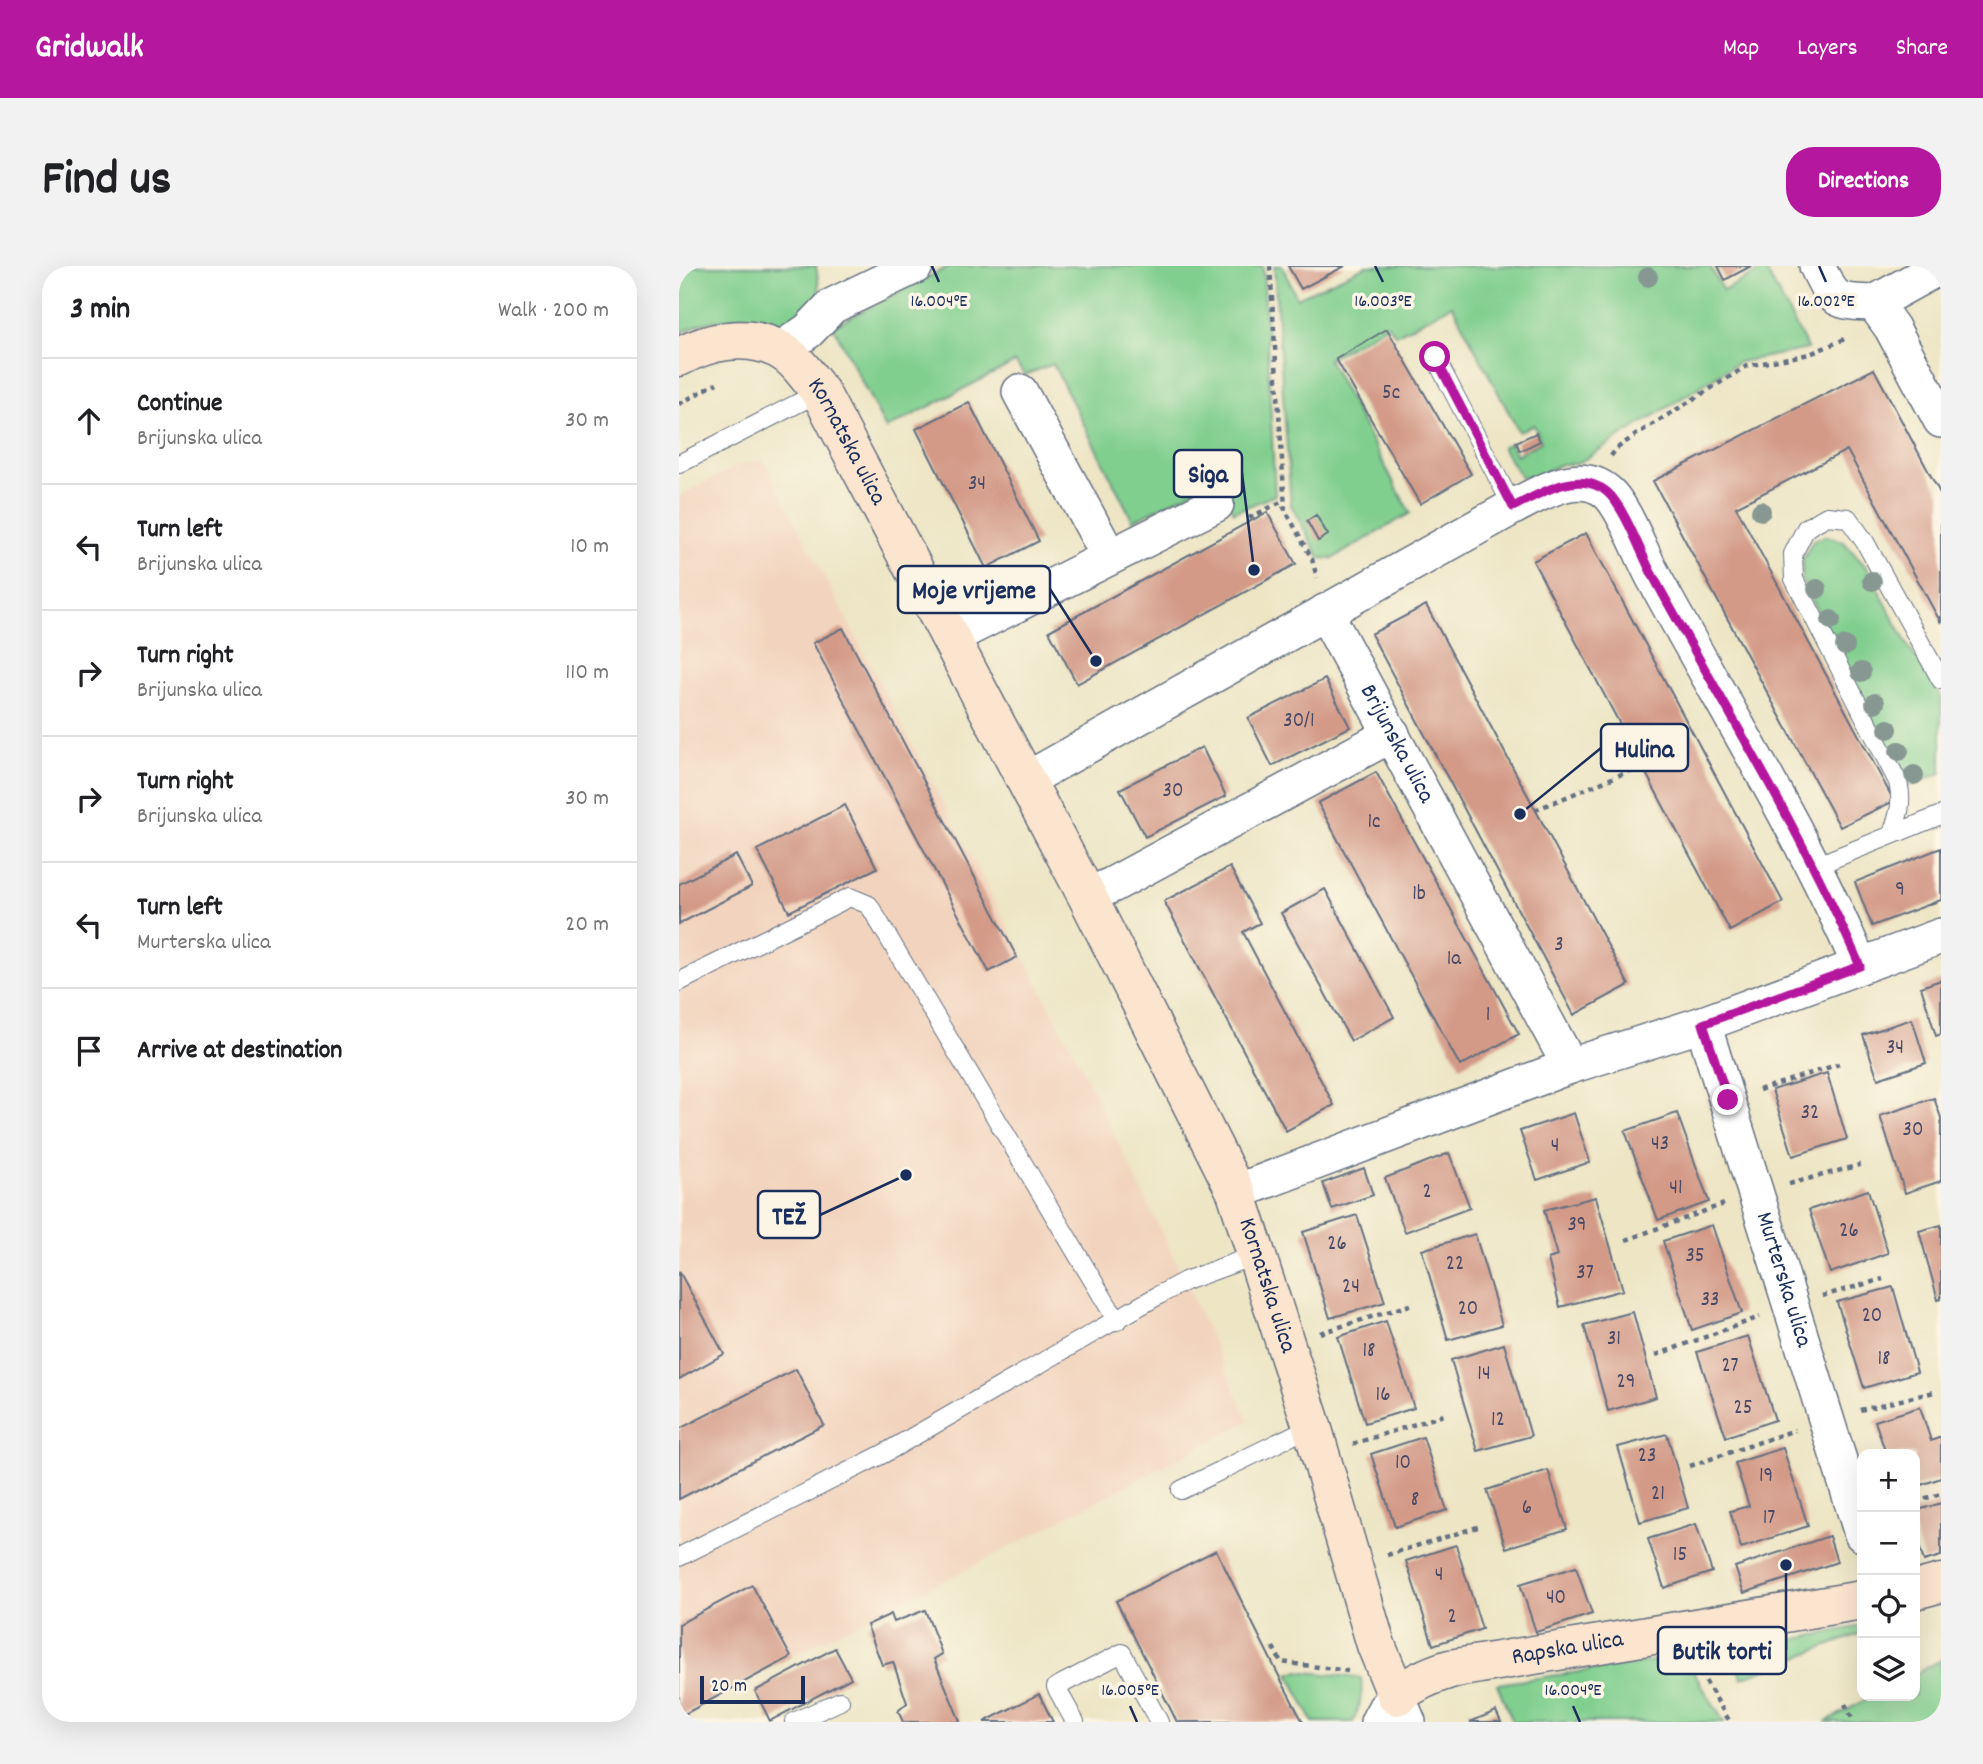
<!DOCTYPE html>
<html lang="en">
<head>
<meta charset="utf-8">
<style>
	:root { --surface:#fff; --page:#f2f2f2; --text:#202124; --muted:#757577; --line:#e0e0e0; --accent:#b5179e }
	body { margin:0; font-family:Dekko,sans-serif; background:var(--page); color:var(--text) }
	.controls { position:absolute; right:21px; bottom:21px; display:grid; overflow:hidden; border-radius:14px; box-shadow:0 7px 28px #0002 }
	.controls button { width:63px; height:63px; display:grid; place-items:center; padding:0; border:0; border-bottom:2px solid var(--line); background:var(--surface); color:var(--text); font:35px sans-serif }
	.scale { position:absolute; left:21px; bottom:18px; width:105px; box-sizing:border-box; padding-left:7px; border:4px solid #1b2f5e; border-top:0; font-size:19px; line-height:24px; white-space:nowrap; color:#1b2f5e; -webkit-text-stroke:5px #fcf5e5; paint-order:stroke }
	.stop { position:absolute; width:21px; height:21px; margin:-16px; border:5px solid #b5179e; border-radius:50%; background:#fff }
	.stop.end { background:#b5179e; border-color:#fff; box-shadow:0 2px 7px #0008 }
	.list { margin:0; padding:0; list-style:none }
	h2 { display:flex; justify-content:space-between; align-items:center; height:91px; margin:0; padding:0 28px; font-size:30px }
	h2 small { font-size:23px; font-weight:400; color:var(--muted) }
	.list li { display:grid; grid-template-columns:46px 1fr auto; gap:21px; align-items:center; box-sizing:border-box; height:126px; padding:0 28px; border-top:2px solid var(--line) }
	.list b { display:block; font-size:26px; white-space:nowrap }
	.list p { margin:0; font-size:23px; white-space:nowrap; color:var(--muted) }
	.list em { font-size:23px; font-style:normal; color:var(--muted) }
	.icon { flex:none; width:38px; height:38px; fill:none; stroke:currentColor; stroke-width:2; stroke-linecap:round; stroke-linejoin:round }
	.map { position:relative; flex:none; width:1262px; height:1456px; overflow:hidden; border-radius:28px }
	header { display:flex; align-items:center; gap:42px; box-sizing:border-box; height:98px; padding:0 35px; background:var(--accent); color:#fff }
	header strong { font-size:33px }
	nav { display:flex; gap:38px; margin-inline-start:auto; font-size:24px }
	.intro { display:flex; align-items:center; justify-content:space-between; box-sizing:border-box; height:168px; padding:0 42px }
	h1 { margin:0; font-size:49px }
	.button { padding:18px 32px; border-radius:28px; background:var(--accent); color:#fff; font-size:24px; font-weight:700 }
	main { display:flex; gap:42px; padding:0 42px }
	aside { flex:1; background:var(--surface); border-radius:28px; box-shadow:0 7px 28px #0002 }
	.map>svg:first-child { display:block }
	.built { fill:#f2d4be }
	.green { fill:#81cf8f; stroke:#4e7f76; stroke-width:2 }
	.building { fill:#d39a87 }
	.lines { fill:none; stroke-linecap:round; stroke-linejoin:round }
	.lane-casing { stroke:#646f82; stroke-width:20 }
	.street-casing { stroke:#646f82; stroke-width:38 }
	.secondary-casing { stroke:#646f82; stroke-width:41 }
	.path { stroke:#646f82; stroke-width:4.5; stroke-dasharray:5 5; stroke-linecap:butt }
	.lane { stroke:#fff; stroke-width:18 }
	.street { stroke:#fff; stroke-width:35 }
	.secondary { stroke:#fce5cf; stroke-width:38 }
	.tree { fill:#879792 }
	.route { stroke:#b5179e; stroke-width:9 }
	.ticks { fill:none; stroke:#1b2f5e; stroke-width:2.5 }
	.labels { text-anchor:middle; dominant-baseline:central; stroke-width:7; stroke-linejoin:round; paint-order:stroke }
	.number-label { font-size:21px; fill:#494a68 }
	.street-label { font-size:24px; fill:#1b2f5e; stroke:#fcf5e5 }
	.ticks-label { font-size:18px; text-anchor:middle; fill:#1b2f5e; stroke:#fcf5e5; stroke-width:7; stroke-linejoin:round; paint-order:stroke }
	.leader { fill:none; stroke:#1b2f5e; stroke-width:2.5 }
	.callout-dot { fill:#1b2f5e; stroke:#fcf5e5; stroke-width:2.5 }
	.callout { fill:#fcf5e5; stroke:#1b2f5e; stroke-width:2.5 }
	.callout-label { font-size:26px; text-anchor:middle; font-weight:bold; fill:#1b2f5e }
</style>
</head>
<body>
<header>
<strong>Gridwalk</strong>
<nav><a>Map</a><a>Layers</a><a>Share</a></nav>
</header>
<div class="intro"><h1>Find us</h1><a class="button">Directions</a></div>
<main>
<aside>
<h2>3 min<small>Walk · 200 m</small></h2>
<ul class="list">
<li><svg class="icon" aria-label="ahead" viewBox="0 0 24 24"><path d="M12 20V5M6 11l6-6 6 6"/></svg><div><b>Continue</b><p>Brijunska ulica</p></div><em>30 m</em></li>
<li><svg class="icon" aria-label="left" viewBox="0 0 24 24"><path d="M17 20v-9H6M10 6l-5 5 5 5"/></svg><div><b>Turn left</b><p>Brijunska ulica</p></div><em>10 m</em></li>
<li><svg class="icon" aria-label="right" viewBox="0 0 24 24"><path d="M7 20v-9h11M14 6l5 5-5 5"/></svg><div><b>Turn right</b><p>Brijunska ulica</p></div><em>110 m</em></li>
<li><svg class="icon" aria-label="right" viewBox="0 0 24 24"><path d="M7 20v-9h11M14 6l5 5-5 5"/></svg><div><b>Turn right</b><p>Brijunska ulica</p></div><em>30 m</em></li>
<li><svg class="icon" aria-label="left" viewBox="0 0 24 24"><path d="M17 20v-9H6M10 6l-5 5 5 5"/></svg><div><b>Turn left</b><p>Murterska ulica</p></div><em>20 m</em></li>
<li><svg class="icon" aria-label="arrive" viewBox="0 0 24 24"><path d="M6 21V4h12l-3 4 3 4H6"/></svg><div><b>Arrive at destination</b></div></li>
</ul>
</aside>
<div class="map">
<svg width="1262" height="1456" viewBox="0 0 1262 1456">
	<rect width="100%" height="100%" fill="#fcf5e5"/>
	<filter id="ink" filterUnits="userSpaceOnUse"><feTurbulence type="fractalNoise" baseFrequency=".0143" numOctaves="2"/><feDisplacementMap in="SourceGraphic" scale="14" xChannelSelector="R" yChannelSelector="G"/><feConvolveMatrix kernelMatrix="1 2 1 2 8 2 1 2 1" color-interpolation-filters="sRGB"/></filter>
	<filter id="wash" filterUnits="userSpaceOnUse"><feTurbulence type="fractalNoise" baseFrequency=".00686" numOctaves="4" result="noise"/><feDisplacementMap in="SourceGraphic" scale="28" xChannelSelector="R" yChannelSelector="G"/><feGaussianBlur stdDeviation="1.57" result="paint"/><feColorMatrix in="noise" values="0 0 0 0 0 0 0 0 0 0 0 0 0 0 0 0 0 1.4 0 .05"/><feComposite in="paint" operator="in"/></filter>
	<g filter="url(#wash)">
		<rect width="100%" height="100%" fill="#ede5c4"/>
		<path class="built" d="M84,194L403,802L506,1015L570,1155L289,1303L110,1391L15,1443L10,1456H0V230L60,199Z"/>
		<path class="green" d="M0,0H137L141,27L133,41L98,60L64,50L21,58L0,68Z
			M271,0H584L596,229L555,246L536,214L454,255L374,98L346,109L336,96L207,163L154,60Z
			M595,0H603L618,32L687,0H1031L1044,25L1086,2L1129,83L1060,96L898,198H882L854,212L842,211L823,181L832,177L837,189L862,176L855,159L840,166L773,39L717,69L709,59L649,93L731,247L653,293L641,292L612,239Z
			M1148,270L1164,275L1188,302L1229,380L1262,430V507L1228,521L1123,314L1124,294L1134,274Z
			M1183,1360V1367L1063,1412L1051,1386Z
			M1002,1391L1007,1394L1045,1456H834L818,1418Z
			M1262,1394V1456H1146L1194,1430H1236V1408Z
			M618,1405L682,1412C685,1427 680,1442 674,1456H634L610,1408Z"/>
		<g id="blocks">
			<path class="building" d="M609,0H666L622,23Z
				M1039,0H1072L1046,14Z
				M708,63L792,208L741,238L657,93Z
				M1195,103L1262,229V357L1168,184L1057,241L1215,535L1161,561L974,215Z
				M290,136L360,275L307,302L237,163Z
				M857,167L861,175L841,185L837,176Z
				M588,246L617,298L398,418L370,365Z
				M637,249L649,269L639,275L628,255Z
				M907,267L1104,636L1051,665L854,295Z
				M747,339L950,719L895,749L692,368Z
				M164,362L338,691L310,706L134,377Z
				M646,413L671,461L593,500L569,452Z
				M523,481L547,530L466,571L441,523Z
				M697,506L840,768L781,800L639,537Z
				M166,539L198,602L110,646L78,584Z
				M1262,582V634L1193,660L1176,616Z
				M57,589L73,620L0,658V618Z
				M551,601L581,657L564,666L655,839L607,865L485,635Z
				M646,623L715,751L672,775L602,647Z
				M1262,714V768L1257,770L1242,721Z
				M1233,753L1247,797L1199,813L1184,769Z
				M1148,807L1168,873L1114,890L1093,824Z
				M1255,832L1262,852V915L1226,927L1201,850Z
				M895,847L911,896L858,914L841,865Z
				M998,847L1030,936L979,954L946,865Z
				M770,887L791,942L726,966L706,912Z
				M685,902L694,929L653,943L644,917Z
				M1189,924L1209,987L1151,1007L1130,944Z
				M917,931L944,1024L881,1041L869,993L878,990L865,944Z
				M678,949L706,1036L651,1052L624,966Z
				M1033,959L1063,1047L1013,1064L984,975Z
				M1262,959V1033L1259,1034L1240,965Z
				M796,968L823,1059L769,1074L743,984Z
				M0,1005L45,1088L0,1113Z
				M1214,1021L1238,1106L1185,1122L1158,1036Z
				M954,1046L977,1131L929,1145L905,1059Z
				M707,1055L735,1142L686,1157L659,1071Z
				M1069,1070L1096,1154L1047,1171L1018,1086Z
				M825,1078L852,1170L799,1185L772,1094Z
				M117,1103L145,1159L0,1233V1163Z
				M1241,1141L1252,1175L1262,1171V1212L1236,1221V1188H1207L1196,1155Z
				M988,1168L1009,1242L961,1256L939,1181Z
				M744,1171L768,1244L716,1261L692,1188Z
				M1104,1182L1129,1260L1062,1282L1051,1245L1070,1240L1056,1197Z
				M869,1204L888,1263L827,1282L808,1224Z
				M1262,1237V1290L1245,1295L1236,1268V1245Z
				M1017,1258L1033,1306L985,1322L969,1273Z
				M1150,1270L1158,1296L1065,1327L1056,1301Z
				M777,1279L803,1363L754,1379L727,1295Z
				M537,1284L601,1412L624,1456H498L437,1335Z
				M897,1301L913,1348L857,1366L841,1318Z
				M73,1319L112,1391L0,1451V1358Z
				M246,1344L263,1388L255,1393L281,1455L279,1456H224L219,1445L228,1437L214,1396L203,1399L188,1359L212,1348L215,1356Z
				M156,1382L172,1412L91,1455L76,1425Z
				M360,1428L374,1456H305Z
				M817,1445L822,1456H791Z"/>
		</g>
	</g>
	<g filter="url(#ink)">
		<use href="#blocks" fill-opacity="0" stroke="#646f82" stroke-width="2"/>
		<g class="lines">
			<g class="lane-casing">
				<path id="lane" d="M756,91L834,241
					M0,198L141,126
					M1213,568C1220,549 1224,536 1219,516L1115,313L1114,288L1127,262L1148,250L1169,252L1186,276L1262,414
					M1134,601L1262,549
					M0,716L171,631L190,639L438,1055
					M502,1224L633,1160
					M0,1291L204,1188L480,1029L506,1015L577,989
					M115,1456L161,1435
					M396,1456L377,1421L443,1387L480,1456"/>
			</g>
			<g class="street-casing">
				<g id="street">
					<path d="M1138,0C1155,36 1157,36 1195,37L1213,62L1262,154"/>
					<path d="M1195,37L1262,0"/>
					<path d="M101,84L129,65L153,40L236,0"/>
					<path d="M341,126L430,290"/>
					<path id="s1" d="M646,346L891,800"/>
					<path d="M270,372L537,238"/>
					<path d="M347,514L834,241C860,228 900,202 928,226C945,240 962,288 974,310C1044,439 1123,565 1181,700"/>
					<path d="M408,630L433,619L713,468"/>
					<path id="s2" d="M1024,758L1183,1268"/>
					<path d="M557,926L891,800L1024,758L1262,670"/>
					<path d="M699,1456L706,1443L718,1430L729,1456"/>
				</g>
			</g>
			<g class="secondary-casing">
				<g id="secondary">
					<path id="s3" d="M0,91C30,75 67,67 99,83C117,92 129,111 141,126L408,630L557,926L633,1160L697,1379L718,1430C735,1416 751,1409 771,1403L1183,1334"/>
					<path d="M1236,1324L1262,1317"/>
				</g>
			</g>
			<path class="path" d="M591,0L606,242
				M0,138L38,117
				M932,190L937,183L958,168L1068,100L1131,88L1168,72
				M570,252L602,236L633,293L638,312
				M856,544L955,503L951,491L957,488
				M1080,824L1160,798
				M1110,918L1181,899
				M947,974L1045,938
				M1143,1030L1204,1013
				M641,1067L731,1039
				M977,1089L1081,1051
				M1181,1144L1255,1126
				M674,1178L768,1148
				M1011,1200L1116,1164
				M1236,1235L1262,1228
				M708,1289L802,1260
				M594,1381L602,1396L669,1405
				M1016,1398L1051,1456
				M1166,1438L1175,1456"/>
			<use href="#lane" class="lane"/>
			<use href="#street" class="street"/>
			<use href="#secondary" class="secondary"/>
		</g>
		<g class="tree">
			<circle cx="969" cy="11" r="10"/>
			<circle cx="1082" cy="245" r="10"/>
			<circle cx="1193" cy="315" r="10"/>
			<circle cx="1138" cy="323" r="10"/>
			<circle cx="1152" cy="354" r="10"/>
			<circle cx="1166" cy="380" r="10"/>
			<circle cx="1182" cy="406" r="10"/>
			<circle cx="1196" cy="437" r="10"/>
			<circle cx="1209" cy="463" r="10"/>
			<circle cx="1220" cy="485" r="10"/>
			<circle cx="1235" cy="509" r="10"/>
		</g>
	</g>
	<g class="lines" filter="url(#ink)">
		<path class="route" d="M756,91L834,241C860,228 900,202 928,226C945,240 962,288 974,310C1044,439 1123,565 1181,700L1024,758L1049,834"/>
	</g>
	<path class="ticks" d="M253,0L260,16M696,0L704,16M1140,0L1147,16M451,1440L458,1456M894,1440L901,1456"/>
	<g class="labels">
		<g class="number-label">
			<text x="712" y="128">5c</text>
			<text x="298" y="219">34</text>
			<text x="620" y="456">30/1</text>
			<text x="494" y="526">30</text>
			<text x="695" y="557">1c</text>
			<text x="1221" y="625">9</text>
			<text x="740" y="629">1b</text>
			<text x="880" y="680">3</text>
			<text x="775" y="694">1a</text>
			<text x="809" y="750">1</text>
			<text x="1216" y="783">34</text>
			<text x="1131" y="848">32</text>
			<text x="1234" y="865">30</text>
			<text x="981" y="879">43</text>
			<text x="876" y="881">4</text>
			<text x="997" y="923">41</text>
			<text x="748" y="927">2</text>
			<text x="898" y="960">39</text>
			<text x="1170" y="966">26</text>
			<text x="658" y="979">26</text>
			<text x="1016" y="991">35</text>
			<text x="776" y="999">22</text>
			<text x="906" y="1008">37</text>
			<text x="672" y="1022">24</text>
			<text x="1031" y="1035">33</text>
			<text x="789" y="1044">20</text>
			<text x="1193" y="1051">20</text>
			<text x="935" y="1074">31</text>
			<text x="690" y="1086">18</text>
			<text x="1205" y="1094">18</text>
			<text x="1051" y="1101">27</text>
			<text x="805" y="1109">14</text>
			<text x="947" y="1117">29</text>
			<text x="704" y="1130">16</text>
			<text x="1064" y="1143">25</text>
			<text x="819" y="1155">12</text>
			<text x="968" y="1191">23</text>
			<text x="724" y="1198">10</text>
			<text x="1087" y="1211">19</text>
			<text x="979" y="1229">21</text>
			<text x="736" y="1235">8</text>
			<text x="848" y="1243">6</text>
			<text x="1090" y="1253">17</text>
			<text x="1001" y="1290">15</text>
			<text x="760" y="1310">4</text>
			<text x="877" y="1333">40</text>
			<text x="773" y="1352">2</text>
		</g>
		<g class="street-label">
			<text stroke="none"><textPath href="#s3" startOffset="220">Kornatska ulica</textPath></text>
			<text stroke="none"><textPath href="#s1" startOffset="150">Brijunska ulica</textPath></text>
			<text stroke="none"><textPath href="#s2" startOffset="268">Murterska ulica</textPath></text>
			<text stroke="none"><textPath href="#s3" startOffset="1164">Kornatska ulica</textPath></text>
			<text stroke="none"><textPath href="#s3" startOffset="1774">Rapska ulica</textPath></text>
		</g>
	</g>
	<g class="ticks-label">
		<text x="260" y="40">16.004°E</text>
		<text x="704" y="40">16.003°E</text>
		<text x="1147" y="40">16.002°E</text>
		<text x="451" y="1429">16.005°E</text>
		<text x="894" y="1429">16.004°E</text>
	</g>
	<path class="leader" d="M575 304L563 207M417 395L371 323M841 548L922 482M227 909L141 949M1107 1299L1107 1384"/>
	<g class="callout-dot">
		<circle cx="575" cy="304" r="7"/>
		<circle cx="417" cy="395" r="7"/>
		<circle cx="841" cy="548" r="7"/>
		<circle cx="227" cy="909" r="7"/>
		<circle cx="1107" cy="1299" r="7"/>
	</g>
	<g class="callout">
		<rect x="495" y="184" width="68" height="47" rx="7"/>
		<rect x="219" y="300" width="152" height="47" rx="7"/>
		<rect x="922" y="458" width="87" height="47" rx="7"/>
		<rect x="79" y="925" width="62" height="47" rx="7"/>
		<rect x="979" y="1361" width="128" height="47" rx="7"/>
	</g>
	<g class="callout-label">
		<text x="529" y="216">Siga</text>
		<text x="295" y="332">Moje vrijeme</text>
		<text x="965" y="491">Hulina</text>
		<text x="110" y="958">TEŽ</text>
		<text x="1043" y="1393">Butik torti</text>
	</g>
</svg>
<div class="controls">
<button>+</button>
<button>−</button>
<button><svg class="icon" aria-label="locate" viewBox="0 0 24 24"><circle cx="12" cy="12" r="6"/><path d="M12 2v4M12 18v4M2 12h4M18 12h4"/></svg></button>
<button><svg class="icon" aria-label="layers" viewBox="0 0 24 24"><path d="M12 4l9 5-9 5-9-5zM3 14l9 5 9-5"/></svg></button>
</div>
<div class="scale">20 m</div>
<div class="stop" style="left:756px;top:91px"></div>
<div class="stop end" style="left:1049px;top:834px"></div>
</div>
</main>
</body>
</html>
